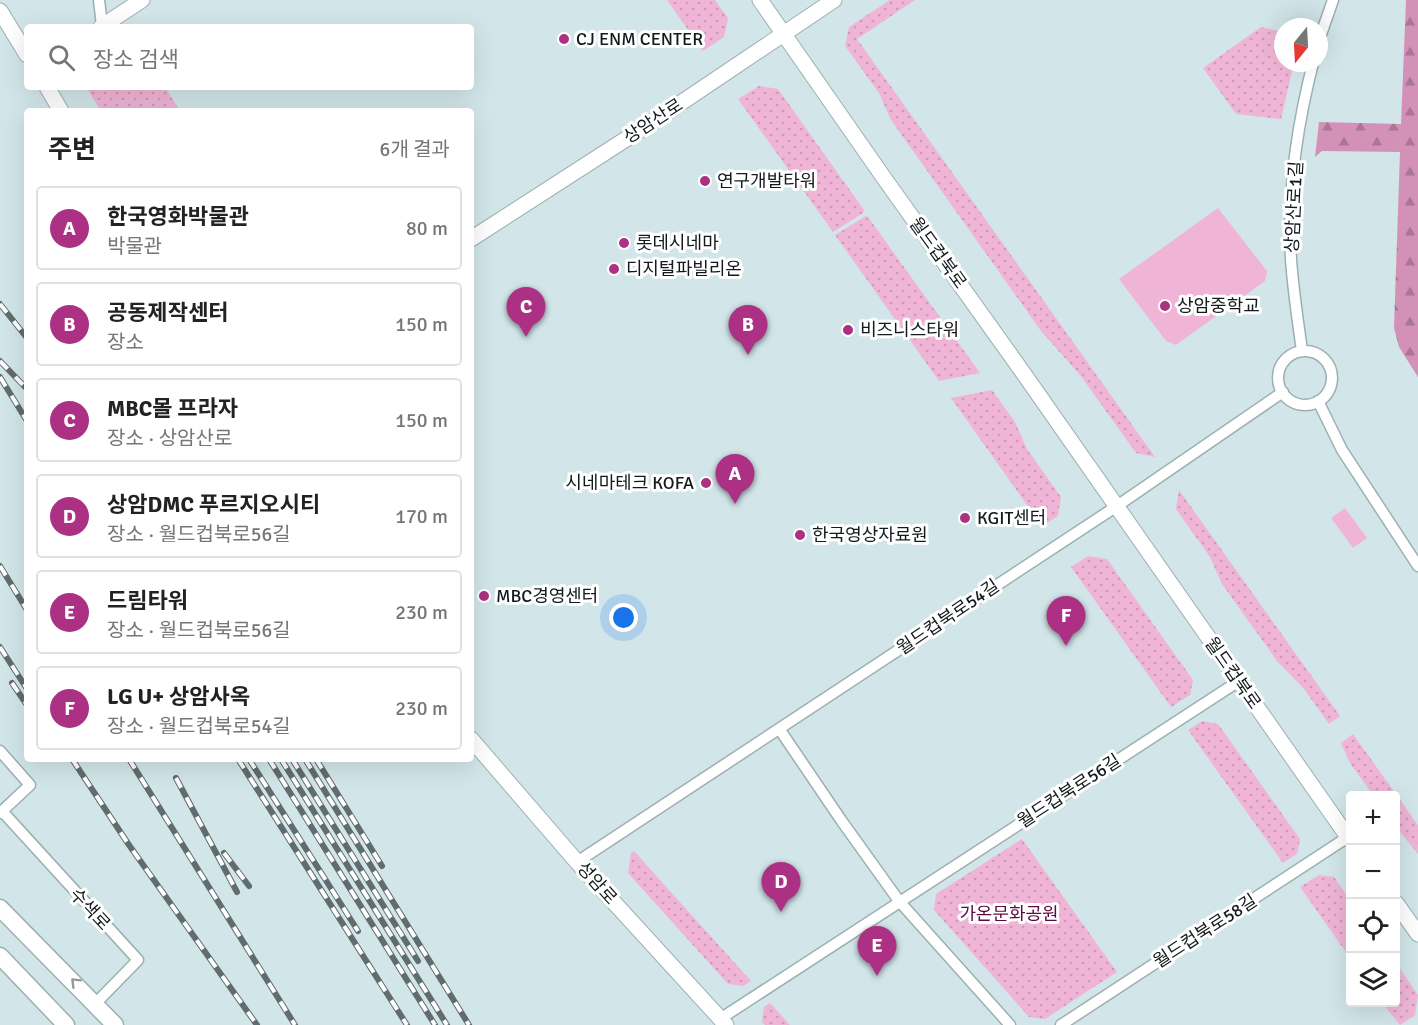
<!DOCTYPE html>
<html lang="ko">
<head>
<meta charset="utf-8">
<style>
	:root { --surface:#fff; --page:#f2f2f2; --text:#222; --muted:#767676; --line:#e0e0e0; --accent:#ac3083 }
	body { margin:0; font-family:Signika,"Noto Sans KR",sans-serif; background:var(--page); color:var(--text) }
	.controls { position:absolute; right:18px; bottom:18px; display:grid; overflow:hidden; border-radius:6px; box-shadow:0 6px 24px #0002 }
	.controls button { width:54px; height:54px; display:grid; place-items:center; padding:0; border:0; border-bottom:2px solid var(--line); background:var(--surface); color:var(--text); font:30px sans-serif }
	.compass { position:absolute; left:1274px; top:18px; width:54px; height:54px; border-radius:50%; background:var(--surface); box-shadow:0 6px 24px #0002; rotate:198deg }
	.you { position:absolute; left:624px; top:618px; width:21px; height:21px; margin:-15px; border:4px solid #fff; border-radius:50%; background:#1a73e8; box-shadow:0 0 0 9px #1a73e833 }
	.badge { display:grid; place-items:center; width:39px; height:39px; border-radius:50%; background:var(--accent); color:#fff; font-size:20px; font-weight:700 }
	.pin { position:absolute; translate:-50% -50px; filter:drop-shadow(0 2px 3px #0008) }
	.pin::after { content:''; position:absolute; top:32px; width:21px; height:18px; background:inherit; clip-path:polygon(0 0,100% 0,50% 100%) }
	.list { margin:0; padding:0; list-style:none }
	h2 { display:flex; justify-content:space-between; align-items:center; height:78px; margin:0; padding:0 24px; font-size:26px }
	h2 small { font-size:20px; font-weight:400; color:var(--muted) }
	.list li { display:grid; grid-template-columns:39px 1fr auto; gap:18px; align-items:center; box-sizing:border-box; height:84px; margin:0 12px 12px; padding:0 12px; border:2px solid var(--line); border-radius:6px }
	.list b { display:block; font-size:22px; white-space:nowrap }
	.list p { margin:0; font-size:20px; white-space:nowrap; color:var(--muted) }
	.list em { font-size:20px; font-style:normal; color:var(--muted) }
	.icon { flex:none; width:33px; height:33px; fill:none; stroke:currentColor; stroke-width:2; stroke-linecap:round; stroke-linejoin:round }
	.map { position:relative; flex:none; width:1418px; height:1025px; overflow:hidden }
	.search { position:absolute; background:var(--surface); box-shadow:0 6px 24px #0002; left:24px; top:24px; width:450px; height:66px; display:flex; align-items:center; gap:15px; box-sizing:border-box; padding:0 21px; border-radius:6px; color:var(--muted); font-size:22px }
	.panel { position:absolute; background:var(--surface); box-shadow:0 6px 24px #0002; left:24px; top:108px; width:450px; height:654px; border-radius:6px }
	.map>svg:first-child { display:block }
	.grass { fill:url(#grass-dots) }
	.forest { fill:url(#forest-firs) }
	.pitch { fill:#f0b5d6 }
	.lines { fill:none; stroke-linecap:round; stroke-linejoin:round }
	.minor-casing { stroke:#9cafb3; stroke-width:13 }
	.secondary-casing { stroke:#9cafb3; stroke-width:17 }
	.primary-casing { stroke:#9cafb3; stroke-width:19 }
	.minor { stroke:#fff; stroke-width:10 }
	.secondary { stroke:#fff; stroke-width:15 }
	.primary { stroke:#fff; stroke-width:16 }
	.rail-casing { stroke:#606c6e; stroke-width:6 }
	.rail { stroke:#fff; stroke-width:4; stroke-dasharray:11; stroke-linecap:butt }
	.oneway { stroke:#959898 }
	.poi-dot { fill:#ac3083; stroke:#fff; stroke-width:2 }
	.labels { text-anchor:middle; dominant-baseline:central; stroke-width:6; stroke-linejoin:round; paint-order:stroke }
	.poi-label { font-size:18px; fill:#131a1b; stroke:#fff; text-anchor:start }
	.street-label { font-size:18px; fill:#131a1b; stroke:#fff }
	.park-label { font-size:18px; fill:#5a0b42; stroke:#fff }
</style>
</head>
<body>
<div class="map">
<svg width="1418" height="1025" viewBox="0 0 1418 1025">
	<defs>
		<pattern id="grass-dots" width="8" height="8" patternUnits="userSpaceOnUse" patternTransform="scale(1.5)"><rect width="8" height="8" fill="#f0b5d6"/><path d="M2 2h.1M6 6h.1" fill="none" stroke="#cd9bb7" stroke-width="1.8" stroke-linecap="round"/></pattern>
		<pattern id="forest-firs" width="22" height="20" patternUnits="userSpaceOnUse" patternTransform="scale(1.5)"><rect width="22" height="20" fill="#d491b8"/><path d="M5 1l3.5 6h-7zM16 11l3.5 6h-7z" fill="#ab7695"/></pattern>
	</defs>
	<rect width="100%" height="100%" fill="#d2e6ea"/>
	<path class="grass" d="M667,0H715L728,18L724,37L703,51Z
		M890,0H915L857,39L1155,457L1136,453L1080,375L1041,331L891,120L879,93L845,46L849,27Z
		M1261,27L1283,32V63H1294L1281,119L1236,114L1203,68Z
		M759,86L778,89L864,210L863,213L833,232L738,99Z
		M86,87H165L180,111H101Z
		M866,216L868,217L980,373L939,381L835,235Z
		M992,390L1015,422L1027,449L1061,497L1058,516L1042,526L951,398Z
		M1179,490L1340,716L1329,724L1304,689L1277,661L1222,584L1210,557L1176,509Z
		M1088,556L1107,559L1193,680L1190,695L1171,707L1071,567Z
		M1202,721L1218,724L1300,839L1297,854L1283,863L1188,730Z
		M1353,734L1418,825V854L1396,827V796L1373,795L1350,763L1341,743Z
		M1022,839L1117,972L1045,1019L1029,1017L934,910L936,894Z
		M634,851L751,981L743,986L728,984L628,873L631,853Z
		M1319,875L1334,877L1350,900V958L1300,887Z
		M1396,963L1418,995L1415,1015L1400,1025L1382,1003L1396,1002Z
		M770,1003L790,1025H765L762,1022L764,1007Z"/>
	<path class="forest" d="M1406,0H1418V377L1399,347L1394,328L1400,152L1322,151L1315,157L1319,122L1401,124Z"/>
	<path class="pitch" d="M1218,208L1267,271L1265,281L1176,345L1166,341L1119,279Z
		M1345,508L1367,538L1353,548L1331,518Z"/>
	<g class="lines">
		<g class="minor-casing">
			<path id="minor" d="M99,0L102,26
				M1319,40L1333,0
				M1302,351C1298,321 1293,290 1291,259C1287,195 1297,126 1313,63
				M1278 378a27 27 0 1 1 54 0a27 27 0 1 1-54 0Z
				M1318,401L1342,450L1418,566
				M780,730L841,820L899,901L1010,1025
				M0,751L30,785L0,813
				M2,811L138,960L96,1003
				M577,862L1117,506L1283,392
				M720,1019L1239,681
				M1061,1025L1348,837"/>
		</g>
		<g class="secondary-casing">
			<path id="secondary" d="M760,0L884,178L1024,374L1350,840
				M0,11L27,55
				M101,27L142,0
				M47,87L61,111
				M471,239L654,121L834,0
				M471,739L577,862L726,1025
				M1396,903L1418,934"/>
		</g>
		<g class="primary-casing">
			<path id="primary" d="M0,908L115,1025
				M0,956L66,1025"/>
		</g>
		<use href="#minor" class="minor"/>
		<use href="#secondary" class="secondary"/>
		<use href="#primary" class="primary"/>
		<g class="rail-casing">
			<path id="rail" d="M0,304L27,338
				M0,361L27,389
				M0,377L27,421
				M0,566L27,610
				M0,647L27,689
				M12,683L27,705
				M72,759L129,845L257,1025
				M129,759L295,1025
				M238,759L407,1025
				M249,759L358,931
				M269,759L435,1025
				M281,759L447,1025
				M292,759L418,961
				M305,759L469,1025
				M316,759L382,866
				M176,778L237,892
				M224,853L249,886"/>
		</g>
		<use href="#rail" class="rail"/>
	</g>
	<defs><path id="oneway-chevron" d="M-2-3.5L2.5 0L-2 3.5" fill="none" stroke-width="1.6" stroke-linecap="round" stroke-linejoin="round" transform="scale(1.5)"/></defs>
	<use class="oneway" href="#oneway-chevron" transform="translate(75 982) rotate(-135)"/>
	<g class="poi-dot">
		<circle cx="564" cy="39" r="6"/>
		<circle cx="705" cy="181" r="6"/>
		<circle cx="624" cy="243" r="6"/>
		<circle cx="614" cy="269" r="6"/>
		<circle cx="1165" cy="306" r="6"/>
		<circle cx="848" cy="330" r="6"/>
		<circle cx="706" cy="483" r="6"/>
		<circle cx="965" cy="518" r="6"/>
		<circle cx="800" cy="535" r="6"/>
		<circle cx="484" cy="596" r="6"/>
	</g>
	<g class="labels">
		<g class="poi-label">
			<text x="576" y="39">CJ ENM CENTER</text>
			<text x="717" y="181">연구개발타워</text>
			<text x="636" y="243">롯데시네마</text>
			<text x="626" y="269">디지털파빌리온</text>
			<text x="1177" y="306">상암중학교</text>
			<text x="860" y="330">비즈니스타워</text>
			<text x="694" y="483" text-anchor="end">시네마테크 KOFA</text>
			<text x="977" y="518">KGIT센터</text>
			<text x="812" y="535">한국영상자료원</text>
			<text x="496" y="596">MBC경영센터</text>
		</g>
		<g class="street-label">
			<text transform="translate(653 121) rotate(-33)">상암산로</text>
			<text transform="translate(1294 207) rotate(-87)">상암산로1길</text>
			<text transform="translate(938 253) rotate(54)">월드컵북로</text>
			<text transform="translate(948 617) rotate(-34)">월드컵북로54길</text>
			<text transform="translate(1233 673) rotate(55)">월드컵북로</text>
			<text transform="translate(1069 791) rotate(-33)">월드컵북로56길</text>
			<text transform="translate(597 883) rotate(48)">성암로</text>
			<text transform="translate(90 909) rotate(47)">수색로</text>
			<text transform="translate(1205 931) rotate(-33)">월드컵북로58길</text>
		</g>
		<g class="park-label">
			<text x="1009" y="914">가온문화공원</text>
		</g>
	</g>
</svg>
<div class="controls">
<button>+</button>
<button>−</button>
<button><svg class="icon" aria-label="locate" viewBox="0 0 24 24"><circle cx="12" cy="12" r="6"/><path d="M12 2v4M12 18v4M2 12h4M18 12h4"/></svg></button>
<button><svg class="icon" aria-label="layers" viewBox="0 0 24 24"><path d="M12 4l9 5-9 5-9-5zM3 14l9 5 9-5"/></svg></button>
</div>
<svg class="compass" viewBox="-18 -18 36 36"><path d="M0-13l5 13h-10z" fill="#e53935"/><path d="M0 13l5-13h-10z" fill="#767676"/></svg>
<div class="you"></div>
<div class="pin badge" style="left:735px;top:504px">A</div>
<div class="pin badge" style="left:748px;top:355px">B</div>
<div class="pin badge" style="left:526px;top:337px">C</div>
<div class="pin badge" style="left:781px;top:912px">D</div>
<div class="pin badge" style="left:877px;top:976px">E</div>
<div class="pin badge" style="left:1066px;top:646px">F</div>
<div class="search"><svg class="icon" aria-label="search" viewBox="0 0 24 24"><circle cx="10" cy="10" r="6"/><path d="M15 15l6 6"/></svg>장소 검색</div>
<section class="panel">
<h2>주변<small>6개 결과</small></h2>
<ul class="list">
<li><span class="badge">A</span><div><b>한국영화박물관</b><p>박물관</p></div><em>80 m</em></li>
<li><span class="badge">B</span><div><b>공동제작센터</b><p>장소</p></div><em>150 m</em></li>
<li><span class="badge">C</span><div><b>MBC몰 프라자</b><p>장소 · 상암산로</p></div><em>150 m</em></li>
<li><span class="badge">D</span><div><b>상암DMC 푸르지오시티</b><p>장소 · 월드컵북로56길</p></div><em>170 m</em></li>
<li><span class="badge">E</span><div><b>드림타워</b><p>장소 · 월드컵북로56길</p></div><em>230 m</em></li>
<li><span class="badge">F</span><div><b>LG U+ 상암사옥</b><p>장소 · 월드컵북로54길</p></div><em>230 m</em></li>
</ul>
</section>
</div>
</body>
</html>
